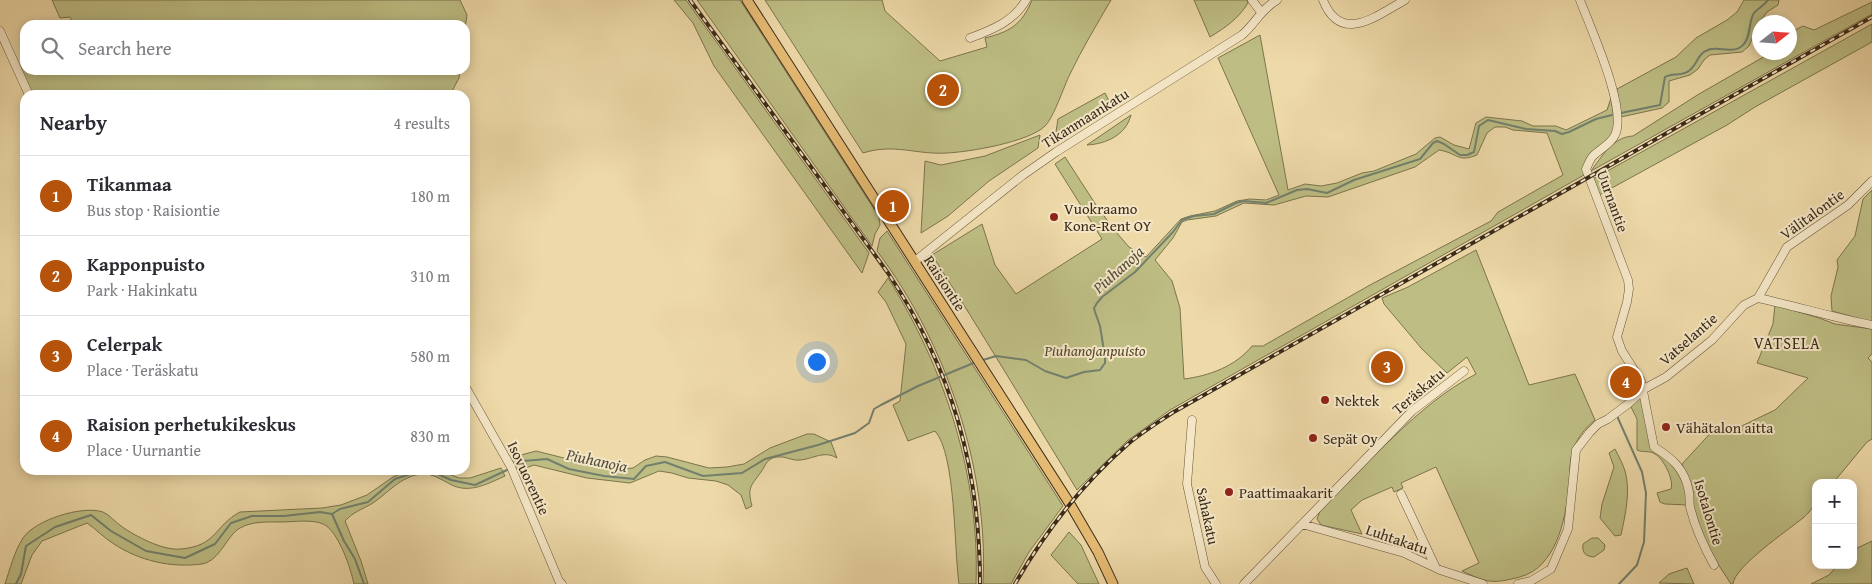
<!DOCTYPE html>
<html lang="en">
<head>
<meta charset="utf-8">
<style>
	:root { --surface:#fff; --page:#f2f2f3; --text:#2b2b33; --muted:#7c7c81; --line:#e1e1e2; --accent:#b45309 }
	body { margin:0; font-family:"Gentium Book Plus",serif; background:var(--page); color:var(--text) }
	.controls { position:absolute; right:15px; bottom:15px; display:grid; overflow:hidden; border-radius:10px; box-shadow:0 2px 12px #0003 }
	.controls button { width:45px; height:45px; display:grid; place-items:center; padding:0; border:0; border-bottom:1px solid var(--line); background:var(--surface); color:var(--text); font:25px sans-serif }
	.compass { position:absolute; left:1752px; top:15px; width:45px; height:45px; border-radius:50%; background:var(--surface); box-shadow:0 2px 12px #0003; rotate:73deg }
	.you { position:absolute; left:816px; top:361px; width:18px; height:18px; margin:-12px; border:4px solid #fff; border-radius:50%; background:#1a73e8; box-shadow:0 0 0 8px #1a73e833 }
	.badge { display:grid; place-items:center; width:32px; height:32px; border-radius:50%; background:var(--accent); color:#fff; font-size:16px; font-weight:700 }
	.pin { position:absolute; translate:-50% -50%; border:2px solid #fff; box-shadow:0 1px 5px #0006 }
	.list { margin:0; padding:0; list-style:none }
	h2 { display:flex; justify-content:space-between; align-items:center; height:65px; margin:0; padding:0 20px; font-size:21px }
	h2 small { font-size:16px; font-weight:400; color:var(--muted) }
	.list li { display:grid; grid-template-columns:32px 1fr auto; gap:15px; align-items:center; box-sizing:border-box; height:80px; padding:0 20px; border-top:1px solid var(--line) }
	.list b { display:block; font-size:19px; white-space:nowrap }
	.list p { margin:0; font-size:16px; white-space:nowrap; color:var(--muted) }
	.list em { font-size:16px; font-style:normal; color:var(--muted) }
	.icon { flex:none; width:28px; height:28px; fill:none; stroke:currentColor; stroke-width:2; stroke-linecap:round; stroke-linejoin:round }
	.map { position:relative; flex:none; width:1872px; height:584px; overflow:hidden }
	.search { position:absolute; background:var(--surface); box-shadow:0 2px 12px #0003; left:20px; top:20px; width:450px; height:55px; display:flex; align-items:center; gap:12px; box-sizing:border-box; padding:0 18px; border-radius:15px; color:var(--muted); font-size:19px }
	.panel { position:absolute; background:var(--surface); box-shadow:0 2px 12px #0003; left:20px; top:90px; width:450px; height:385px; border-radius:15px }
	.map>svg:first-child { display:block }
	.green { fill:#bebe84; stroke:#7c744e; fill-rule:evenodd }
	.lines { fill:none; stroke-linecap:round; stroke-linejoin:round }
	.stream { stroke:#73806e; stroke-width:2 }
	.minor-casing { stroke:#67563d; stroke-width:9 }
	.major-casing { stroke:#3a2a19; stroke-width:11 }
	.minor { stroke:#f4e6c6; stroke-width:8 }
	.major { stroke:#e7bc74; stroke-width:9 }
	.rail-casing { stroke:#3a2a19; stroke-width:4 }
	.rail { stroke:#f4e6c6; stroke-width:2; stroke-dasharray:5.5; stroke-linecap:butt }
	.poi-dot { fill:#8f2418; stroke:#f4e6c6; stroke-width:2 }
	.labels { text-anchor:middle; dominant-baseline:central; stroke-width:4; stroke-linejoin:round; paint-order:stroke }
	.street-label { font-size:15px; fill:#3a2a19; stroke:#f4e6c6 }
	.poi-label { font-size:15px; fill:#3a2a19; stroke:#f4e6c6; text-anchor:start }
	.park-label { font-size:15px; font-style:italic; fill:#54482e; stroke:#f4e6c6 }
	.water-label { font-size:16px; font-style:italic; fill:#524e3c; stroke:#f4e6c6 }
	.neighbourhood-label { font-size:16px; letter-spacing:1px; fill:#3a2a19; stroke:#f4e6c6 }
</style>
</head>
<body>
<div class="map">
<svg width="1872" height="584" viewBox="0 0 1872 584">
	<rect width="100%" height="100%" fill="#eed9a8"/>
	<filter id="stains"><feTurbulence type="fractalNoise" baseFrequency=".004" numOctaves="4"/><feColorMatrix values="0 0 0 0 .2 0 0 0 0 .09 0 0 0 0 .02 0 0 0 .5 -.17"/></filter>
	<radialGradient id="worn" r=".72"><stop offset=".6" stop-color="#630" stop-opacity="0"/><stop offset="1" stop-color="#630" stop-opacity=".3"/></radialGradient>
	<path class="green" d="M52,0H460L467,15L465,28V25H74L70,17L60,18Z
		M674,0H686L869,253L862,273L714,66L693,23Z
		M697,0H740L879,217L880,225L875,234L872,246Z
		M765,0H882L885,11L940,61L987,47L985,38C1009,32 1022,25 1032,0H1111C1097,24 1082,49 1070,74C1064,86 1054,117 1045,126C1029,142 969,152 947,153C916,155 895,143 863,153Z
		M1194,0H1247L1248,3C1238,19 1226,27 1210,37Z
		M1744,0H1779L1778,5L1767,12L1759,23L1749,46L1742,52L1710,55L1704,60L1698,69L1690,75L1669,81V102L1662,108L1621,117L1617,89L1676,57L1696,38L1727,20L1737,12Z
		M1872,2V14L1591,171C1602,156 1613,137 1633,136L1699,94L1767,55L1773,53L1790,52V45L1791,44L1793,37L1791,32L1803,26L1814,30Z
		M1872,24V42L1755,107L1727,125L1599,195L1593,179Z
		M1260,35L1288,190L1305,184L1321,186L1337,183L1362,173L1374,171L1416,154L1435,138L1440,137L1454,145L1469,149L1476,123L1486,117L1522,121L1533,126H1556L1566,130L1607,110L1611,98L1615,125L1614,132L1584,165V175L1170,410L1127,441L1077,490C1029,412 982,332 932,255L982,224L995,265L1016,294L1102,239L1055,164L1065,157L1096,205L1116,232L1129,247L1146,257L1181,219L1190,216L1215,211L1237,201L1250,199L1266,200L1279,195L1218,58ZM1495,127H1505L1513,130L1547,133L1563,175L1498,212L1491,221L1370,285L1263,346H1252C1236,366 1209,376 1184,379L1180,308L1172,281L1155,260L1173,238L1182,222L1187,220L1216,216L1244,203L1274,205L1306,196L1328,197L1415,167L1439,150C1458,153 1457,163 1477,155L1487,133Z
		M25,64V70H460L459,78L450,95H33L20,66Z
		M1105,93L1110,103L1055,138L1058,119Z
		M1131,115C1126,135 1106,144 1087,145Z
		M1040,135L1038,148L989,181L948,216L921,233L925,161L941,165L985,156Z
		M1872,190V322L1832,311L1831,296L1838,267L1837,260L1855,236L1863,199Z
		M887,231L1063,506L1029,552L1011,584H983C989,469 946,342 877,251L880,238Z
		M1476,250L1529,385L1575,374L1595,420C1586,427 1579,436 1574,447C1569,459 1570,475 1569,488C1565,521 1556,567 1520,577C1492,584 1488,583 1462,571L1479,563L1436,467L1401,483L1403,488L1394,492L1392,487L1362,500L1351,510L1362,534L1321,525L1317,519L1320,511C1367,465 1418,404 1476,374L1467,357L1447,373L1422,349L1384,304L1382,298L1408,287Z
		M888,278C945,368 980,477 976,584H959C954,550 956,454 935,431L908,441L893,405L900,401L906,344L886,302L878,292Z
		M1775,305L1819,318L1835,324L1872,329V354L1868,358L1872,362V439L1867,442L1833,483H1816V504C1812,508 1808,514 1803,518C1788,530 1734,567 1733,584H1731L1718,564L1703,536L1693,506L1691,489L1682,464L1718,425L1727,433L1775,410L1808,378L1757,363L1773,324Z
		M1642,393L1651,449C1676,464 1685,474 1687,505L1665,504L1660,502L1657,493L1671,489C1674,480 1664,459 1655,454C1649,450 1643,453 1637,450V419L1630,405Z
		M807,434H814L831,442L837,458C824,450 813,459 800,460C792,461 786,456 777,457C767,458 766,465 761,472C751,486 747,487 752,506L746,509L741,495L728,485L716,481L688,478L672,473L659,471L630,483L587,478L534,465L517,471L510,458L536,451L576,461L621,469L633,468L645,460L656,456L667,457L709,468L727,467L744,464L770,448Z
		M1615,449C1619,457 1623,464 1625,471C1631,491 1625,516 1621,535L1615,536L1600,518L1602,504L1614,467L1609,453Z
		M501,468L505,476C489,483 472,493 454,486C445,482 436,475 426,474C404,473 389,492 373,503C363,509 353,512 345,521L361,561L368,584H354C351,569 338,530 323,524C312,519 293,522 281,522C268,522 252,521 240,528C227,535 220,561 202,564C171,568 140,561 114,544C104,538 96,529 87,523L42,541L32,555L21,584H5C10,569 14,552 23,538C35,520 82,505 103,512C110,515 115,522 121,526C135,536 163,551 181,549C217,546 214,526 240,512L322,508L341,505L367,495L393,477L407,470H439L459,478H470Z
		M1069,532L1081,545L1099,584H1078L1051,555Z
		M1592,538H1598L1605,545L1604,550L1594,557C1585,556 1582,553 1583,544Z
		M1872,541V584H1811L1829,575L1838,565H1853V550Z
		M1687,568L1694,584L1659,583L1669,574Z"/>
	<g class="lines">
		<path class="stream" d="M1621,113L1660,105L1665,77C1672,73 1680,76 1687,72C1697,67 1697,53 1708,50C1717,46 1730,53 1739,48C1752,41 1748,21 1754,13C1758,8 1764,6 1768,0
			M983,360L996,356L1026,360L1045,371L1066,378L1084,372L1100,370L1105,363V357L1100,326L1095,312L1094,308L1097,303L1102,297L1135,272L1173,232L1182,220L1194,216L1214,214L1236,203L1244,201L1266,203L1297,190L1307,189L1327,193L1354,180L1420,159L1433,143L1437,141L1444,144L1460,155H1467L1474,152L1479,126L1488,120L1526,129L1555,131L1562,134L1569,132L1596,119L1612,115
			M1617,416L1642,472L1646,493L1644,542L1637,565L1619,584
			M516,465L523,461L547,459L569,469L604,476L634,479L646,466L665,462L703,476L742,473L765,459L818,445L855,433L869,423L874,409L881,405L918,386L976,362
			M429,470L451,480L475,485L507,470
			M332,514L344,541L355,559L364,584
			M16,584L21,574L26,546L55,527L91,515L111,531L146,551L185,558L215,544L231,523L252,516H284L320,512L332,514L340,509L368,502L395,479L422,470"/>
		<g class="minor-casing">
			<path id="minor" d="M1252,0L1261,12
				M1323,0C1341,45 1376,16 1405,0
				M1580,0C1590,27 1628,109 1615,135C1611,144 1600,149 1593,156C1590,159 1588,165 1586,169L1628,280L1629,289L1627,302L1617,337L1622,351L1641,381L1654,447C1672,458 1685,469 1689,492C1690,497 1689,502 1690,507C1695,528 1704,547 1714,565
				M0,31L29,95
				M970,38C992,30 1014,21 1026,0
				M915,261L1023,175L1056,152L1242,35C1256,23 1260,10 1277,0
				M1758,298L1787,247L1848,205L1872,181
				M465,386L511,467L559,581L562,584
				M1192,420L1187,484L1205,567L1216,584
				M1401,494L1436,568
				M1302,524L1404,553L1440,570L1483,584
				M1244,584L1412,411L1464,371
				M1518,584L1531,581L1551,569L1568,529L1576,450L1590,432L1598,424L1608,419L1628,404L1644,389L1666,377L1712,340L1744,305L1758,298C1796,306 1834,318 1872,325"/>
		</g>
		<g class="major-casing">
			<path id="major" d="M747,0L1070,504L1098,552L1113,584"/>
		</g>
		<use href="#minor" class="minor"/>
		<use href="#major" class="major"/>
		<g class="rail-casing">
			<path id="rail" d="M690,0L888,273C952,369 980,468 980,584
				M1015,584C1045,532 1082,484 1128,444C1141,433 1157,423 1172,413L1872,17"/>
		</g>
		<use href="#rail" class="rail"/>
	</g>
	<g class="poi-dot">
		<circle cx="1054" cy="217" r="5"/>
		<circle cx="1325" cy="400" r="5"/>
		<circle cx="1666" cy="427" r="5"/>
		<circle cx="1313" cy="438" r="5"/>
		<circle cx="1229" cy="492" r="5"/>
	</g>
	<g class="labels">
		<g class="street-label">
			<text transform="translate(1085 118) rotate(-32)">Tikanmaankatu</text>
			<text transform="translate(1613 201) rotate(70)">Uurnantie</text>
			<text transform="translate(1812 214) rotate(-36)">Välitalontie</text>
			<text transform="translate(945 283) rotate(57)">Raisiontie</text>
			<text transform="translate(1688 339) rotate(-41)">Vatselantie</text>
			<text transform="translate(1418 391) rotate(-40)">Teräskatu</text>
			<text transform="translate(529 478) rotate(65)">Isovuorentie</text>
			<text transform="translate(1709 512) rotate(73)">Isotalontie</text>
			<text transform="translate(1208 516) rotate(78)">Sahakatu</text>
			<text transform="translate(1397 539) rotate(19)">Luhtakatu</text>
		</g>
		<g class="poi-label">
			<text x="1064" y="208">Vuokraamo<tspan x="1064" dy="17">Kone-Rent OY</tspan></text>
			<text x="1335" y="400">Nektek</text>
			<text x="1676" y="427">Vähätalon aitta</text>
			<text x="1323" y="438">Sepät Oy</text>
			<text x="1239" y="492">Paattimaakarit</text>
		</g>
		<g class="park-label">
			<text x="1095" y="350">Piuhanojanpuisto</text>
		</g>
		<g class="water-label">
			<text transform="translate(1118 269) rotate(-42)">Piuhanoja</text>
			<text transform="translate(597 460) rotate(12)">Piuhanoja</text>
		</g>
		<g class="neighbourhood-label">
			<text x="1787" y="343">VATSELA</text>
		</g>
	</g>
	<rect width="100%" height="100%" filter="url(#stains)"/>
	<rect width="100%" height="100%" fill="url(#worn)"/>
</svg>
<div class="controls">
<button>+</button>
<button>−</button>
</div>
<svg class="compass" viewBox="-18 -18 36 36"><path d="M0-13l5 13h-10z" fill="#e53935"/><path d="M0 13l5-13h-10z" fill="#7c7c81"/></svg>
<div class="you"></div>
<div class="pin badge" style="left:893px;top:206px">1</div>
<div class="pin badge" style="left:943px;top:90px">2</div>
<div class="pin badge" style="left:1387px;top:367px">3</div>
<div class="pin badge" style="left:1626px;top:382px">4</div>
<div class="search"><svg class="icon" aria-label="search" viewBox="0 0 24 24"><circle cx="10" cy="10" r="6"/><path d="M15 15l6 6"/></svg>Search here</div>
<section class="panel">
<h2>Nearby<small>4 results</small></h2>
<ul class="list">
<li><span class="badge">1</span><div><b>Tikanmaa</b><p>Bus stop · Raisiontie</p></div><em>180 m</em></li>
<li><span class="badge">2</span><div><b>Kapponpuisto</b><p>Park · Hakinkatu</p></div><em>310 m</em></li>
<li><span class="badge">3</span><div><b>Celerpak</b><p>Place · Teräskatu</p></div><em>580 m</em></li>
<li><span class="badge">4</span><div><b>Raision perhetukikeskus</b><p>Place · Uurnantie</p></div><em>830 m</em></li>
</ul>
</section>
</div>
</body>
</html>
